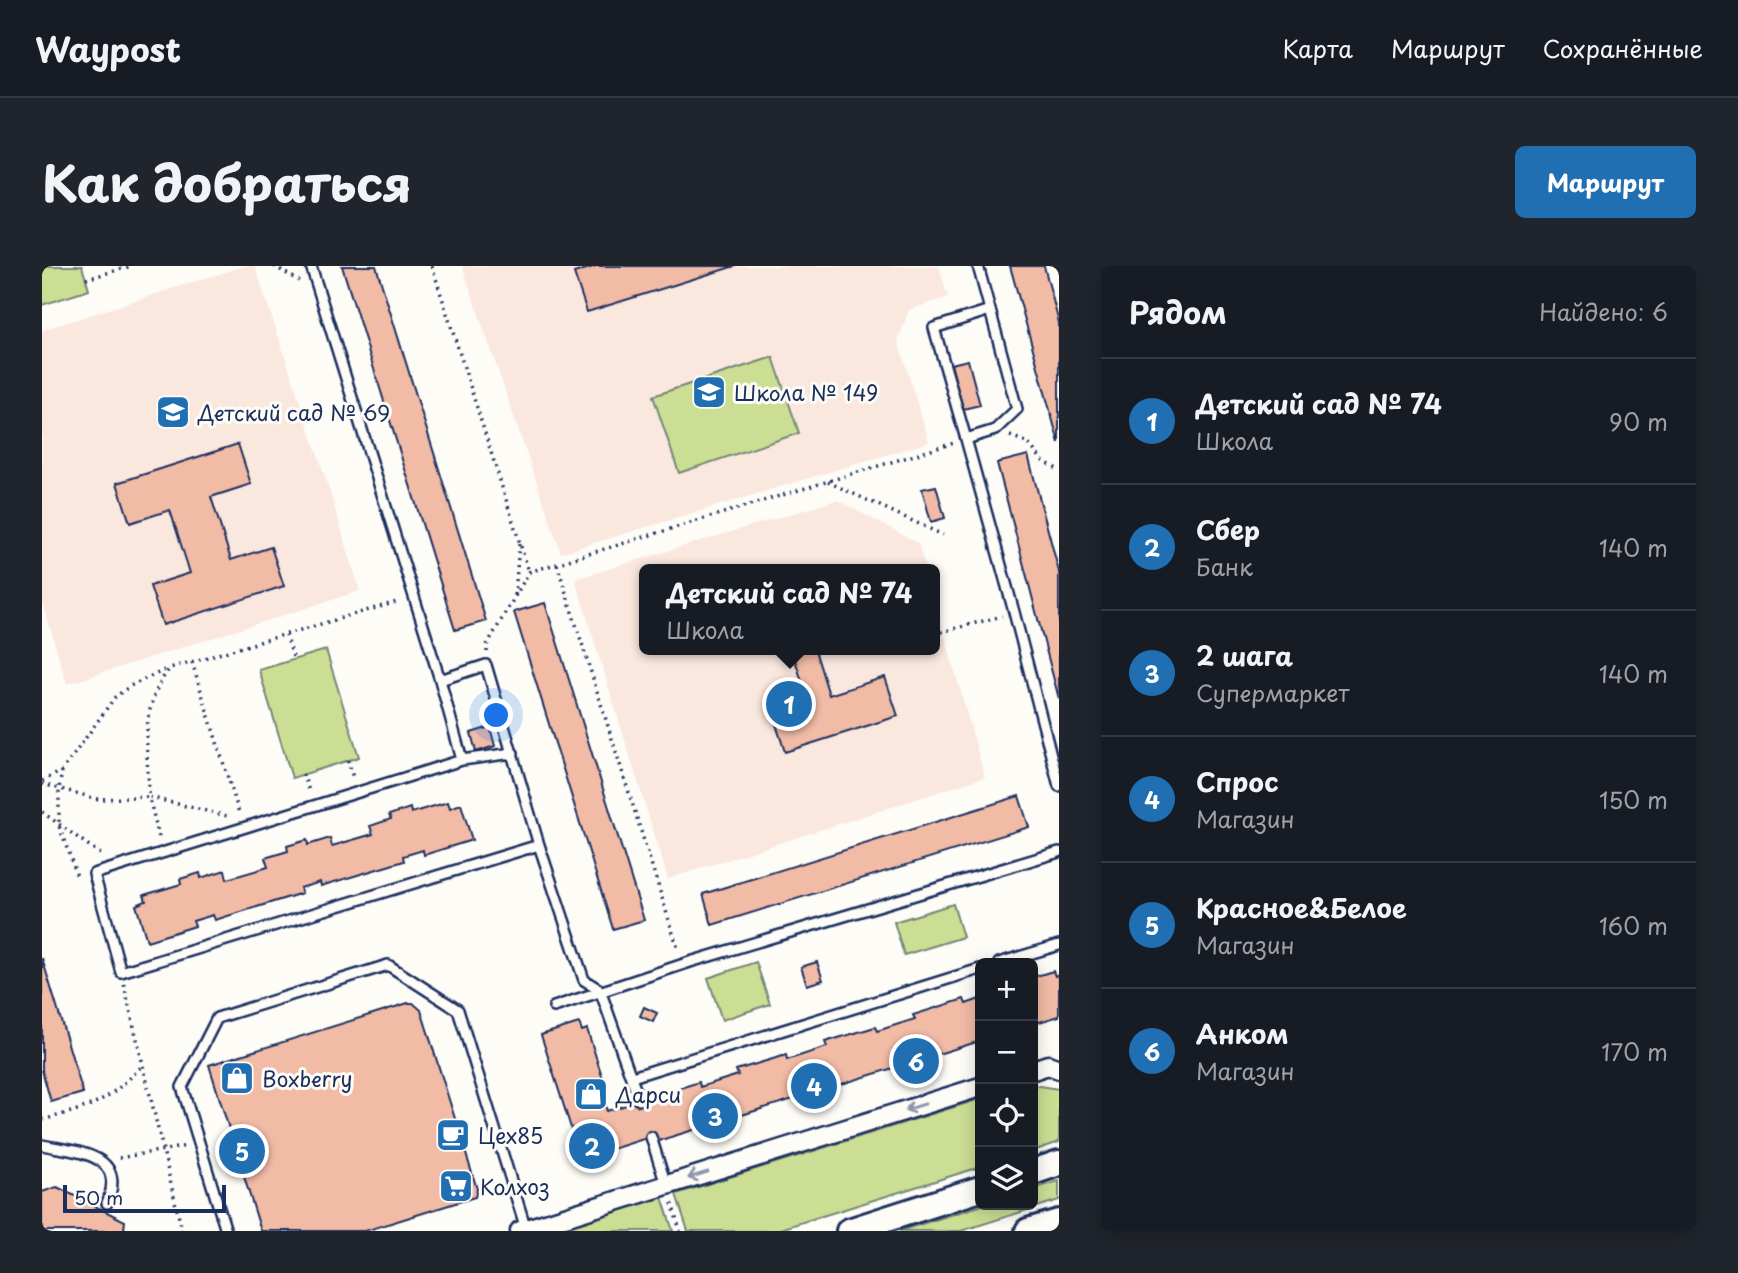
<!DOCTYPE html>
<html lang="ru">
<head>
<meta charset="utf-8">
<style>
	:root { --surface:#171b24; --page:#20242c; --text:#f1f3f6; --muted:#9ea1a6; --line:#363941; --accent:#1f6fb2 }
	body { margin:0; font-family:"Playpen Sans",sans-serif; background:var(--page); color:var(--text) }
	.controls { position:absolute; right:21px; bottom:21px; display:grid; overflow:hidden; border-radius:10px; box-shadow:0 4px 18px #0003 }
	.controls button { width:63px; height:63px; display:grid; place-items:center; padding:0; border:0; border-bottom:2px solid var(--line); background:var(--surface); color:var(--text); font:35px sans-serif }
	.scale { position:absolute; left:21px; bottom:18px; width:163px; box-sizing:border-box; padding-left:7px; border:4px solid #1b2f5e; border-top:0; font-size:19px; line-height:24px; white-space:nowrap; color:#1b2f5e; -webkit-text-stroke:5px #fdfcf7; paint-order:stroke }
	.you { position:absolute; left:455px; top:450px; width:24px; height:24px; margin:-18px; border:5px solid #fff; border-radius:50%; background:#1a73e8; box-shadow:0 0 0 10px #1a73e833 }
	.badge { display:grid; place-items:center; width:46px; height:46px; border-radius:50%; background:var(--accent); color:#fff; font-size:23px; font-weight:700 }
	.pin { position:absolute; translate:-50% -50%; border:4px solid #fff; box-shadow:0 2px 7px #0006 }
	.popup { position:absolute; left:597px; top:298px; width:301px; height:91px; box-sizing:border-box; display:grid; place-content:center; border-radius:10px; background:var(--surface); filter:drop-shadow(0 2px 5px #0005); font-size:23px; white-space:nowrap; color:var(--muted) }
	.popup b { font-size:26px; color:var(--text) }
	.popup::after { content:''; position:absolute; left:50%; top:100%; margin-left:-14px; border:14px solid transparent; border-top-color:var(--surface) }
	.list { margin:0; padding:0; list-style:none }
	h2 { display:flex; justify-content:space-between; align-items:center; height:91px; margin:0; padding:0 28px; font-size:30px }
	h2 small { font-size:23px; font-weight:400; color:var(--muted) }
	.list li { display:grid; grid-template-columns:46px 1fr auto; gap:21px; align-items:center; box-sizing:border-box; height:126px; padding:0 28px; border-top:2px solid var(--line) }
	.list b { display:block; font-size:26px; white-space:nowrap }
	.list p { margin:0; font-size:23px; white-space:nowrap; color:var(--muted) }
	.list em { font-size:23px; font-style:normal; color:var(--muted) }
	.icon { flex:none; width:38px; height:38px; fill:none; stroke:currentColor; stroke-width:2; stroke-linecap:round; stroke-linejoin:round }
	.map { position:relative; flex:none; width:1017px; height:965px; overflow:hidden; border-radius:10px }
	header { display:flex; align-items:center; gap:42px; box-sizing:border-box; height:98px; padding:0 35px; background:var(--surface); border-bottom:2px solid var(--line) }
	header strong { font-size:33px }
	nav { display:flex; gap:38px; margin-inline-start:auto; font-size:24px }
	.intro { display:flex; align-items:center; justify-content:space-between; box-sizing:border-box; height:168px; padding:0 42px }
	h1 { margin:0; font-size:49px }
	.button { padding:18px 32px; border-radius:10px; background:var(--accent); color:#fff; font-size:24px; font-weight:700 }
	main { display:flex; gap:42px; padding:0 42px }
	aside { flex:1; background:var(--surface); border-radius:10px; box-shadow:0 4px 18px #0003 }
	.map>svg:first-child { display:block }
	.built { fill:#fae8df }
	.green { fill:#ccde93; stroke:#748678; stroke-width:2 }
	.building { fill:#f2bba6; stroke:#1b2f5e; stroke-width:2 }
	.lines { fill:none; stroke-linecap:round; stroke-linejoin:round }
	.lane-casing { stroke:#1b2f5e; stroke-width:14 }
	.street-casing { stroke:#1b2f5e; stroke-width:23 }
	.secondary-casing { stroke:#1b2f5e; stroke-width:30 }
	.path { stroke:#1b2f5e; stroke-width:3.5; stroke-dasharray:2 5; stroke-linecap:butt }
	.lane { stroke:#fdfcf7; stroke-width:9 }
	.street { stroke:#fdfcf7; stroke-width:18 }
	.secondary { stroke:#fdfcf7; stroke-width:24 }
	.oneway { stroke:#8c96aa }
	.labels { text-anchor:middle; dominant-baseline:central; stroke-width:6; stroke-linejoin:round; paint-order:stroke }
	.poi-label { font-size:21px; fill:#1b2f5e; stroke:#fdfcf7; text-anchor:start }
</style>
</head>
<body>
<header>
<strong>Waypost</strong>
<nav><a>Карта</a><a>Маршрут</a><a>Сохранённые</a></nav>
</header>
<div class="intro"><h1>Как добраться</h1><a class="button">Маршрут</a></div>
<main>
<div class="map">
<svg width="1017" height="965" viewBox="0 0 1017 965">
	<rect width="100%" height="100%" fill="#fdfcf7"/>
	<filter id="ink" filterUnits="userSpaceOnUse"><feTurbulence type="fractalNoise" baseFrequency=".0143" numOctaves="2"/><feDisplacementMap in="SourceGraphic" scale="14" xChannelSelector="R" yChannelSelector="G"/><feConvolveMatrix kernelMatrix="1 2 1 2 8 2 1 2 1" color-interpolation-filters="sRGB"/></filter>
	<g filter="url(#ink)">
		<path class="built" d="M202,0H213L289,229L318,325L25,418L0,335V64Z
			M420,0H897L906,31L867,44L856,75L887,176L519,287Z
			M795,234L876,277L884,303H602V384H892V332L943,511L626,613L533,313Z"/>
		<path class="green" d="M0,0H40L47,24L0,39Z
			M731,91L757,167L637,207L611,130Z
			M284,384L317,491L250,512L217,404Z
			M911,638L921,671L862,689L852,656Z
			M714,696L728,738L680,754L666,712Z
			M991,819L1017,823V876L991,885Z
			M938,833V901L732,965H646L634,928Z
			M1017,915V934L919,965H857L941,939H991V923Z
			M620,931L631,965H513Z"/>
		<path class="building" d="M300,0H334L444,355L413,364Z
			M554,0H693L545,46L532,7Z
			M968,0H1002L1017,57V177Z
			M926,94L938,139L921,143L909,98Z
			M196,178L209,218L169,231L189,294L229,281L242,320L121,359L108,320L148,307L128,244L88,257L75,217Z
			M986,189L1017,306V433L955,197Z
			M894,220L903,252L889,256L880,223Z
			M503,337L602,654L571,663L472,346Z
			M750,384H773L787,429L843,411L856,450L743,486L730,446L766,435Z
			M448,461L453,480L434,486L429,467Z
			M977,530L987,561L670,659L661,628Z
			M406,536L408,542L419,538L430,574L382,589L381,584L361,590L362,595L279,620L278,616L272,618L258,622L260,627L173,654L171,649L151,655L153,660L105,675L94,639L104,635L102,629L139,618L138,613L158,607L159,612L183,604L185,613L226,601L223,592L246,585L245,580L265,574L266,579L288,572L290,580L331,568L328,560L349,553L347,549L368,542L369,547Z
			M0,692L41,827L9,836L0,804Z
			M775,696L781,714L765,719L759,701Z
			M1011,705L1013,710L1017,708V750L991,758V711Z
			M922,733L924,738L938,733V775L616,875L614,869L539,893L499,769L537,757L540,765L545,763L561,813L555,815L565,845L657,816L658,821L696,809L694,804L744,789L745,794L785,781L783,776L833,761L835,765L873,753L871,749Z
			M366,737H371L379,744L435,923L433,931L323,965H219L167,799Z
			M602,741L615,747L611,756L598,750Z
			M15,921L83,955L82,963L86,965H0V926Z"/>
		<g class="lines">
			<g class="lane-casing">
				<path id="lane" d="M269,0L398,414L444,399L497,579L542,714L558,724L597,834
					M936,0L975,143L953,164L924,173L972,346L1017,520
					M924,173L892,62L948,44
					M398,414L420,494
					M471,487L420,494L52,608L79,706L497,579
					M957,697L1017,679
					M512,741L648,696L1017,586
					M590,811L938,703
					M609,871L624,919
					M0,879C34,886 86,887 65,937
					M184,965L140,821L175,752L346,699L416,744L484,963"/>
			</g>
			<g class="street-casing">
				<path id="street" d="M991,804L1006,799L1017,803
					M478,965L938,821"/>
			</g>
			<g class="secondary-casing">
				<path id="secondary" d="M991,906L1017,897
					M807,965L938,923
					M986,965L1017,956"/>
			</g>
			<path class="path" d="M232,0L257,15
				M390,0L487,306
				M44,13L90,0
				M968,170L985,176L1001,195L1017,204
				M786,216L901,269
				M515,298L636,683
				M473,329L477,278
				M892,368L960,350
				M244,369L252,394
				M445,386V379L487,306L912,177
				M150,396L197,547
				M306,494L311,512
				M20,505L17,523V560L36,613
				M261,508L267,525
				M0,515L20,505L73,431L88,420L125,403
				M0,518L56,533L107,531C106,483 96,443 128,402L358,335
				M0,546L60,589
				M117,571L107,531L185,550
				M82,718L140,965
				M0,854C49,841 64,837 100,800
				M77,892L145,880
				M630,937L638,965"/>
			<use href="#lane" class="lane"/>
			<use href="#street" class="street"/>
			<use href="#secondary" class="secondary"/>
		</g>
		<defs><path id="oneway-shaft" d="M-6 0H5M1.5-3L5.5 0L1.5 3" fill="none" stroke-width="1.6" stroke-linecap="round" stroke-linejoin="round" transform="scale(1.75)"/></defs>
		<g class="oneway">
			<use href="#oneway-shaft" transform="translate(873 841) rotate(163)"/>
			<use href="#oneway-shaft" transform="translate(656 909) rotate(163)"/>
		</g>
	</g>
	<defs>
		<g id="school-square" transform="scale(1.75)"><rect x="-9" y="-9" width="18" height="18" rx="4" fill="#1f6fb2" stroke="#fdfcf7"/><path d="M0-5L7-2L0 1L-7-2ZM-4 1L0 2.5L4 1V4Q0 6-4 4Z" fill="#fff"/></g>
		<g id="shop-square" transform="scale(1.75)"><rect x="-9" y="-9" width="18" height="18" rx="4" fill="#1f6fb2" stroke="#fdfcf7"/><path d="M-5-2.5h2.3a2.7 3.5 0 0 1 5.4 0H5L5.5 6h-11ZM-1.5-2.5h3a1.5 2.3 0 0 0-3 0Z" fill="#fff"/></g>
		<g id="cafe-square" transform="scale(1.75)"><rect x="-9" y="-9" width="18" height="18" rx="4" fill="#1f6fb2" stroke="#fdfcf7"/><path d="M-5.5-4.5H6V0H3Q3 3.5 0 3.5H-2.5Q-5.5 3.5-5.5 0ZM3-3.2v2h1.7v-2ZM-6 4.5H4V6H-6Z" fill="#fff"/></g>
		<g id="supermarket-square" transform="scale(1.75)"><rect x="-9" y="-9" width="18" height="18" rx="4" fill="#1f6fb2" stroke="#fdfcf7"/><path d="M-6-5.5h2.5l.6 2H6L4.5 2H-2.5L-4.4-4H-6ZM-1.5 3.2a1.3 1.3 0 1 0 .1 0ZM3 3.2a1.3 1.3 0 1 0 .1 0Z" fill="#fff"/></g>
	</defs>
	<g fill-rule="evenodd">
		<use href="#school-square" x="667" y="126"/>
		<use href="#school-square" x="131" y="146"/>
		<use href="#shop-square" x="195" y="812"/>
		<use href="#shop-square" x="549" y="828"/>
		<use href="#cafe-square" x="411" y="869"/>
		<use href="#supermarket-square" x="414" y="920"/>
	</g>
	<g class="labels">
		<g class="poi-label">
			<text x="692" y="126">Школа № 149</text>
			<text x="156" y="146">Детский сад № 69</text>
			<text x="220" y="812">Boxberry</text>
			<text x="574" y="828">Дарси</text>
			<text x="436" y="869">Цех85</text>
			<text x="438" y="920">Колхоз</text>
		</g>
	</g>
</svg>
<div class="controls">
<button>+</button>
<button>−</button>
<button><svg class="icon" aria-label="locate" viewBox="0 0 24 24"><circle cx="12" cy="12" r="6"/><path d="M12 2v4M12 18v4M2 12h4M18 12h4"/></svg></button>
<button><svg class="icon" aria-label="layers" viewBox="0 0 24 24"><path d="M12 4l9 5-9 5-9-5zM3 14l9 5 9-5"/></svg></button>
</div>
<div class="scale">50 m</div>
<div class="you"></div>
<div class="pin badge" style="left:747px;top:438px">1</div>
<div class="popup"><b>Детский сад № 74</b>Школа</div>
<div class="pin badge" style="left:550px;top:880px">2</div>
<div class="pin badge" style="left:673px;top:850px">3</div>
<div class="pin badge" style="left:772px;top:820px">4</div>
<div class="pin badge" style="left:200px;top:885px">5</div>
<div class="pin badge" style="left:874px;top:795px">6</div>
</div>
<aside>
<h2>Рядом<small>Найдено: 6</small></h2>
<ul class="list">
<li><span class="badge">1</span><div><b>Детский сад № 74</b><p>Школа</p></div><em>90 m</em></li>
<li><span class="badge">2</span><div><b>Сбер</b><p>Банк</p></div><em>140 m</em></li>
<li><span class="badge">3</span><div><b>2 шага</b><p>Супермаркет</p></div><em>140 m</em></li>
<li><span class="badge">4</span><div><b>Спрос</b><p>Магазин</p></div><em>150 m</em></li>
<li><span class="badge">5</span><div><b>Красное&amp;Белое</b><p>Магазин</p></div><em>160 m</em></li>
<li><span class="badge">6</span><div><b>Анком</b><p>Магазин</p></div><em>170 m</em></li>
</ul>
</aside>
</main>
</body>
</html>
